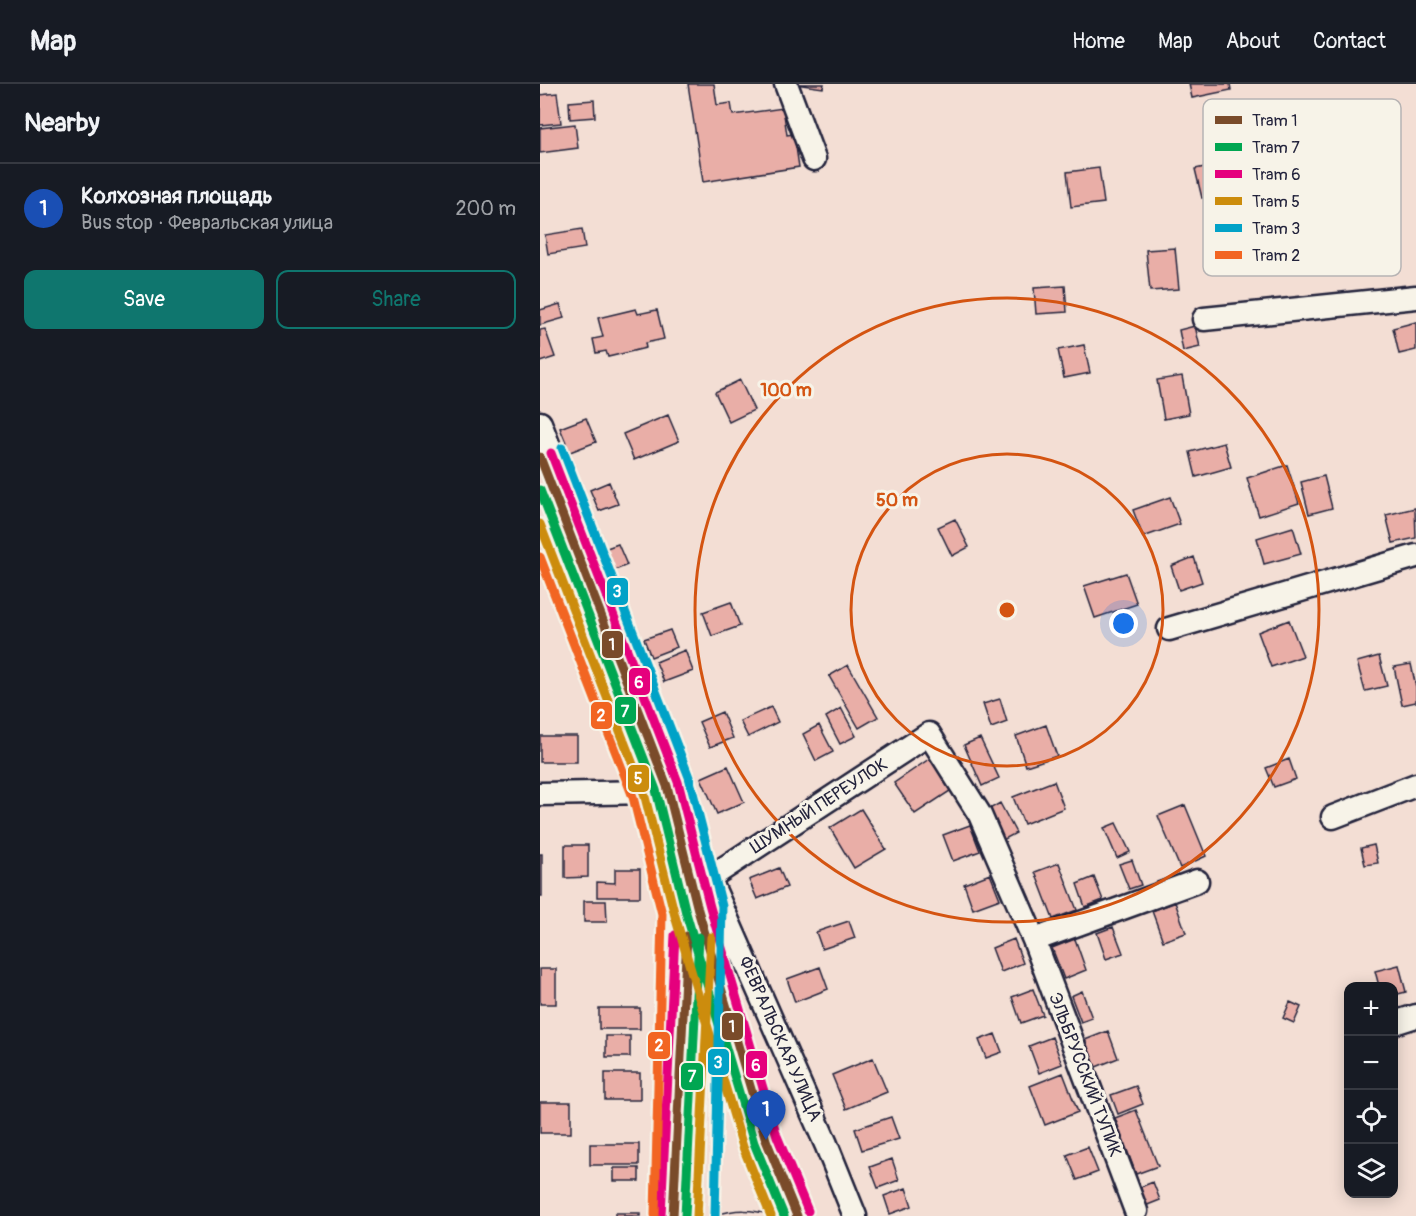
<!DOCTYPE html>
<html lang="en">
<head>
<meta charset="utf-8">
<style>
	:root { --surface:#171b24; --page:#242831; --text:#f1f3f6; --muted:#9ea1a6; --line:#363941; --accent:#0f766e }
	body { margin:0; font-family:Pangolin,sans-serif; background:var(--page); color:var(--text) }
	.controls { position:absolute; right:18px; bottom:18px; display:grid; overflow:hidden; border-radius:12px; box-shadow:0 3px 15px #0003 }
	.controls button { width:54px; height:54px; display:grid; place-items:center; padding:0; border:0; border-bottom:2px solid var(--line); background:var(--surface); color:var(--text); font:30px sans-serif }
	.you { position:absolute; left:584px; top:540px; width:21px; height:21px; margin:-15px; border:4px solid #fff; border-radius:50%; background:#1a73e8; box-shadow:0 0 0 9px #1a73e833 }
	.badge { display:grid; place-items:center; width:39px; height:39px; border-radius:50%; background:var(--accent); color:#fff; font-size:20px; font-weight:700 }
	.pin { position:absolute; translate:-50% -50px; filter:drop-shadow(0 2px 3px #0008) }
	.pin::after { content:''; position:absolute; top:32px; width:21px; height:18px; background:inherit; clip-path:polygon(0 0,100% 0,50% 100%) }
	.list { margin:0; padding:0; list-style:none }
	h2 { display:flex; justify-content:space-between; align-items:center; height:78px; margin:0; padding:0 24px; font-size:26px }
	h2 small { font-size:20px; font-weight:400; color:var(--muted) }
	.list li { display:grid; grid-template-columns:39px 1fr auto; gap:18px; align-items:center; box-sizing:border-box; height:90px; padding:0 24px; border-top:2px solid var(--line) }
	.list b { display:block; font-size:22px; white-space:nowrap }
	.list p { margin:0; font-size:20px; white-space:nowrap; color:var(--muted) }
	.list em { font-size:20px; font-style:normal; color:var(--muted) }
	.actions { display:flex; gap:12px; padding:18px 24px }
	.actions a { flex:1; padding:14px 0; border:2px solid var(--accent); border-radius:12px; text-align:center; font-size:21px; color:var(--accent) }
	.actions .main { background:var(--accent); color:#fff }
	.icon { flex:none; width:33px; height:33px; fill:none; stroke:currentColor; stroke-width:2; stroke-linecap:round; stroke-linejoin:round }
	.map { position:relative; flex:none; width:876px; height:1132px; overflow:hidden }
	header { display:flex; align-items:center; gap:36px; box-sizing:border-box; height:84px; padding:0 30px; background:var(--surface); border-bottom:2px solid var(--line) }
	header strong { font-size:28px }
	nav { display:flex; gap:33px; margin-inline-start:auto; font-size:21px }
	main { display:flex }
	aside { flex:1; background:var(--surface) }
	.map>svg:first-child { display:block }
	.building { fill:#e9aea7; stroke:#22223b; stroke-width:1.5 }
	.lines { fill:none; stroke-linecap:round; stroke-linejoin:round }
	.minor-casing { stroke:#22223b; stroke-width:27 }
	.minor { stroke:#f7f3e8; stroke-width:22 }
	.tram { stroke:#22223b; stroke-width:1.5 }
	.tram-1-casing { stroke:#f7f3e8; stroke-width:14 }
	.tram-2-casing { stroke:#f7f3e8; stroke-width:14 }
	.tram-3-casing { stroke:#f7f3e8; stroke-width:14 }
	.tram-4-casing { stroke:#f7f3e8; stroke-width:14 }
	.tram-5-casing { stroke:#f7f3e8; stroke-width:14 }
	.tram-6-casing { stroke:#f7f3e8; stroke-width:14 }
	.tram-1 { stroke:#7a4b2a; stroke-width:9 }
	.tram-2 { stroke:#00a651; stroke-width:9 }
	.tram-3 { stroke:#e5007d; stroke-width:9 }
	.tram-4 { stroke:#cc8c0c; stroke-width:9 }
	.tram-5 { stroke:#02a2c7; stroke-width:9 }
	.tram-6 { stroke:#f26522; stroke-width:9 }
	.ring { fill:none; stroke:#d45411; stroke-width:3 }
	.labels { text-anchor:middle; dominant-baseline:central; stroke-width:6; stroke-linejoin:round; paint-order:stroke }
	.street-label { font-size:18px; fill:#22223b; stroke:#f7f3e8 }
	.key { fill:#f7f3e8; stroke:#b7b4b4; stroke-width:1.5 }
	.key-label { font-size:16px; fill:#22223b }
	.centre { fill:#d45411; stroke:#f7f3e8; stroke-width:3 }
	.ring-label { font-size:18px; text-anchor:middle; font-weight:bold; fill:#d45411; stroke:#f7f3e8; stroke-width:6; stroke-linejoin:round; paint-order:stroke }
	.line-badge { stroke:#f7f3e8; stroke-width:2 }
	.badge-label { font-size:16px; text-anchor:middle; font-weight:bold; fill:#fff }
</style>
</head>
<body>
<header>
<strong>Map</strong>
<nav><a>Home</a><a>Map</a><a>About</a><a>Contact</a></nav>
</header>
<main>
<aside>
<h2>Nearby<small></small></h2>
<ul class="list">
<li><span class="badge" style="background:#1a4fb4">1</span><div><b>Колхозная площадь</b><p>Bus stop · Февральская улица</p></div><em>200 m</em></li>
</ul>
<div class="actions"><a class="main">Save</a><a>Share</a></div>
</aside>
<div class="map">
<svg width="876" height="1132" viewBox="0 0 876 1132">
	<rect width="100%" height="100%" fill="#f3ded4"/>
	<filter id="ink" filterUnits="userSpaceOnUse"><feTurbulence type="fractalNoise" baseFrequency=".0167" numOctaves="2"/><feDisplacementMap in="SourceGraphic" scale="12" xChannelSelector="R" yChannelSelector="G"/><feConvolveMatrix kernelMatrix="1 2 1 2 8 2 1 2 1" color-interpolation-filters="sRGB"/></filter>
	<g filter="url(#ink)">
		<path class="building" d="M148,0H174L177,21L191,19L193,31L243,24L247,51L254,50L259,83L163,98Z
			M255,0H284L283,4Z
			M649,0H690L691,6L652,14Z
			M17,9L21,39L0,41V11Z
			M54,16L55,33L30,35L29,18Z
			M35,40L38,64L0,69V44Z
			M679,80L685,108L662,114L655,85Z
			M559,84L564,119L531,123L527,88Z
			M42,145L45,164L8,170L5,151Z
			M635,164L639,205L610,207L606,166Z
			M525,202L527,228L496,230L494,204Z
			M20,220L24,234L0,241V226Z
			M96,225L98,230L117,226L124,255L105,259L106,264L68,273L66,267L56,269L53,255L63,253L58,234Z
			M876,238V266L859,270L853,244Z
			M655,242L660,263L643,267L639,246Z
			M5,245L15,273L0,278V246Z
			M544,261L550,289L524,294L518,266Z
			M642,292L649,330L624,335L617,296Z
			M200,296L214,326L189,338L175,308Z
			M128,331L139,357L94,376L83,350Z
			M46,334L56,358L30,368L20,344Z
			M684,359L691,383L656,393L650,368Z
			M747,381L759,419L719,432L707,394Z
			M784,392L792,424L769,430L761,398Z
			M69,398L78,420L59,427L50,406Z
			M630,413L640,440L603,453L593,426Z
			M875,424L876,454L853,459L846,431Z
			M415,435L429,463L412,472L398,443Z
			M753,443L761,470L724,480L717,454Z
			M78,460L87,481L73,487L64,465Z
			M654,473L662,498L639,506L631,482Z
			M586,489L597,520L555,534L544,502Z
			M191,518L200,542L172,552L163,528Z
			M749,536L763,572L731,583L718,548Z
			M130,546L137,563L111,573L104,555Z
			M145,566L153,587L124,598L116,578Z
			M839,572L847,602L825,607L817,578Z
			M871,580L876,603V618L862,621L854,583Z
			M308,581L338,633L319,644L289,592Z
			M460,615L467,638L451,644L443,620Z
			M231,623L238,638L208,653L200,637Z
			M301,624L316,652L300,660L286,633Z
			M182,628L193,654L170,663L159,638Z
			M279,641L293,668L276,677L263,650Z
			M506,641L517,672L486,682L476,652Z
			M0,652H37V678H0Z
			M440,654L459,694L442,702L424,661Z
			M392,673L413,705L375,730L354,699Z
			M749,675L756,695L734,703L726,684Z
			M188,682L204,718L177,730L161,694Z
			M514,697L524,724L484,740L473,713Z
			M460,719L476,749L461,757L446,727Z
			M645,721L666,772L640,784L618,732Z
			M321,725L346,765L314,784L290,744Z
			M576,739L590,768L577,774L564,744Z
			M430,741L440,767L413,777L403,751Z
			M25,761H48V793L25,794Z
			M834,761L838,779L825,781L821,764Z
			M0,770H2V812H0Z
			M592,776L601,801L589,805L579,780Z
			M519,779L537,826L513,835L495,788Z
			M239,784L247,803L217,815L209,796Z
			M75,785H100V813H57V798L75,799Z
			M450,790L460,815L433,825L424,800Z
			M554,793L563,816L545,823L537,800Z
			M44,817H66L67,838H44Z
			M635,818L646,849L623,857L612,827Z
			M309,837L315,854L282,865L276,848Z
			M573,843L583,869L566,875L557,849Z
			M474,855L483,879L461,888L452,864Z
			M535,855L546,886L524,895L512,864Z
			M859,881L866,908L854,911V902H839L835,887Z
			M280,883L288,905L255,918L247,895Z
			M0,885H16V920H0Z
			M493,905L503,931L481,939L472,913Z
			M542,907L552,934L541,938L531,912Z
			M750,918L761,923L754,939L743,934Z
			M59,924H100V945H59Z
			M568,947L578,974L556,983L545,956Z
			M455,950L462,968L446,974L439,956Z
			M66,952H90V973H66Z
			M512,953L522,980L499,989L489,962Z
			M333,974L347,1008L306,1025L292,991Z
			M65,989H100V1016H65Z
			M523,989L538,1028L505,1041L490,1002Z
			M596,1002L603,1020L578,1030L571,1011Z
			M0,1018H31V1049H0Z
			M596,1026L618,1082L596,1090L575,1034Z
			M351,1033L359,1055L322,1066L315,1045Z
			M50,1060H99V1081H50Z
			M548,1063L558,1088L537,1096L527,1071Z
			M352,1075L359,1096L338,1104L330,1083Z
			M74,1084H99V1097H74Z
			M613,1098L620,1116L600,1124L593,1106Z
			M366,1104L372,1122L350,1130L344,1112Z
			M75,1129H100V1132H75Z"/>
		<g class="lines">
			<g class="minor-casing">
				<path id="minor" d="M246,0L274,75
					M664,235L876,213
					M0,339L131,685L169,794L286,1060L315,1132
					M629,545L876,472
					M0,710L112,708C127,742 131,780 134,817L128,1132
					M793,733L876,701
					M169,794L389,650L440,731L494,856L596,1127
					M134,817L147,818L177,813
					M494,856L657,797
					M854,939L876,932"/>
			</g>
			<use href="#minor" class="minor"/>
			<path class="tram" d="M173,1132C196,1124 213,1125 235,1132"/>
			<g class="tram-1-casing">
				<path id="tram-1" d="M0,373L127,702L158,826L226,1056L257,1132
					M133,1132L147,852"/>
			</g>
			<g class="tram-2-casing">
				<path id="tram-2" d="M0,406L116,706L146,829L214,1059L244,1132
					M145,1132L159,853"/>
			</g>
			<g class="tram-3-casing">
				<path id="tram-3" d="M11,369L138,698L170,823L237,1052L268,1127
					M121,1131L135,851"/>
			</g>
			<g class="tram-4-casing">
				<path id="tram-4" d="M0,440L104,709L135,832L203,1063L231,1132
					M157,1132L171,853"/>
			</g>
			<g class="tram-5-casing">
				<path id="tram-5" d="M22,364L149,693L182,822L175,1132"/>
			</g>
			<g class="tram-6-casing">
				<path id="tram-6" d="M0,473L93,713L122,830L115,1131"/>
			</g>
			<use href="#tram-1" class="tram-1"/>
			<use href="#tram-2" class="tram-2"/>
			<use href="#tram-3" class="tram-3"/>
			<use href="#tram-4" class="tram-4"/>
			<use href="#tram-5" class="tram-5"/>
			<use href="#tram-6" class="tram-6"/>
		</g>
	</g>
	<g class="ring">
		<circle cx="467" cy="526" r="156"/>
		<circle cx="467" cy="526" r="312"/>
	</g>
	<g class="labels">
		<g class="street-label">
			<text transform="translate(279 722) rotate(-33)">ШУМНЫЙ ПЕРЕУЛОК</text>
			<text transform="translate(240 955) rotate(66)">ФЕВРАЛЬСКАЯ УЛИЦА</text>
			<text transform="translate(545 991) rotate(69)">ЭЛЬБРУССКИЙ ТУПИК</text>
		</g>
	</g>
	<rect x="663" y="15" width="198" height="177" rx="9" class="key"/>
	<rect x="675" y="32" width="27" height="8" fill="#7a4b2a"/>
	<rect x="675" y="59" width="27" height="8" fill="#00a651"/>
	<rect x="675" y="86" width="27" height="8" fill="#e5007d"/>
	<rect x="675" y="113" width="27" height="8" fill="#cc8c0c"/>
	<rect x="675" y="140" width="27" height="8" fill="#02a2c7"/>
	<rect x="675" y="167" width="27" height="8" fill="#f26522"/>
	<g class="key-label">
		<text x="712" y="42">Tram 1</text>
		<text x="712" y="69">Tram 7</text>
		<text x="712" y="96">Tram 6</text>
		<text x="712" y="123">Tram 5</text>
		<text x="712" y="150">Tram 3</text>
		<text x="712" y="177">Tram 2</text>
	</g>
	<circle cx="467" cy="526" r="9" class="centre"/>
	<g class="ring-label">
		<text x="246" y="312">100 m</text>
		<text x="357" y="422">50 m</text>
	</g>
	<g class="line-badge">
		<rect x="66" y="493" width="23" height="29" rx="6" fill="#02a2c7"/>
		<rect x="61" y="546" width="23" height="29" rx="6" fill="#7a4b2a"/>
		<rect x="88" y="583" width="23" height="29" rx="6" fill="#e5007d"/>
		<rect x="74" y="612" width="23" height="29" rx="6" fill="#00a651"/>
		<rect x="50" y="617" width="23" height="29" rx="6" fill="#f26522"/>
		<rect x="87" y="680" width="23" height="29" rx="6" fill="#cc8c0c"/>
		<rect x="181" y="928" width="23" height="29" rx="6" fill="#7a4b2a"/>
		<rect x="107" y="947" width="24" height="29" rx="6" fill="#f26522"/>
		<rect x="167" y="964" width="23" height="28" rx="6" fill="#02a2c7"/>
		<rect x="205" y="966" width="23" height="29" rx="6" fill="#e5007d"/>
		<rect x="140" y="978" width="24" height="29" rx="6" fill="#00a651"/>
	</g>
	<g class="badge-label">
		<text x="77" y="513">3</text>
		<text x="72" y="566">1</text>
		<text x="99" y="604">6</text>
		<text x="85" y="633">7</text>
		<text x="61" y="637">2</text>
		<text x="98" y="700">5</text>
		<text x="192" y="948">1</text>
		<text x="119" y="967">2</text>
		<text x="178" y="984">3</text>
		<text x="216" y="987">6</text>
		<text x="152" y="998">7</text>
	</g>
</svg>
<div class="controls">
<button>+</button>
<button>−</button>
<button><svg class="icon" aria-label="locate" viewBox="0 0 24 24"><circle cx="12" cy="12" r="6"/><path d="M12 2v4M12 18v4M2 12h4M18 12h4"/></svg></button>
<button><svg class="icon" aria-label="layers" viewBox="0 0 24 24"><path d="M12 4l9 5-9 5-9-5zM3 14l9 5 9-5"/></svg></button>
</div>
<div class="you"></div>
<div class="pin badge" style="left:226px;top:1056px;background:#1a4fb4">1</div>
</div>
</main>
</body>
</html>
